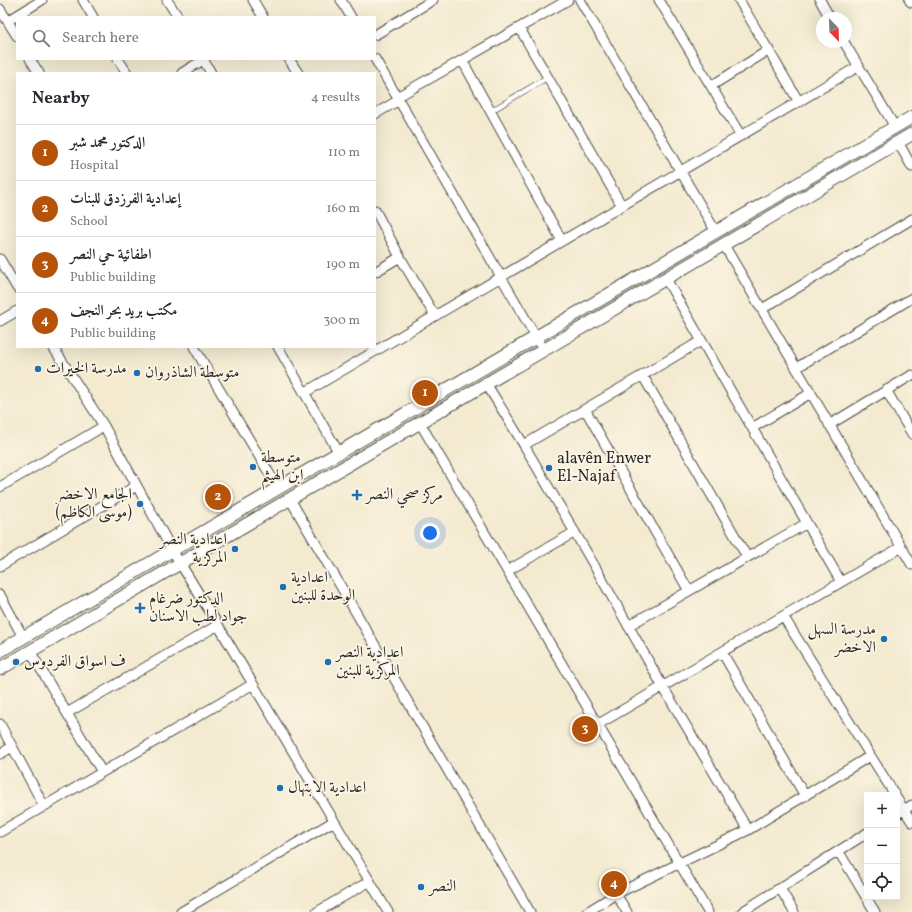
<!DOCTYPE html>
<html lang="en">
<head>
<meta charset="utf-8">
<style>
	:root { --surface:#fff; --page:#f2f2f3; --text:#2b2b33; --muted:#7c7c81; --line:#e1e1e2; --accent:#b45309 }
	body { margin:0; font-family:Vollkorn,Amiri,serif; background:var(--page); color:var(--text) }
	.controls { position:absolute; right:12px; bottom:12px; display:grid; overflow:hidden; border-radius:0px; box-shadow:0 4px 16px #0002 }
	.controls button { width:36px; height:36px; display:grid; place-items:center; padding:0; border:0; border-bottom:1px solid var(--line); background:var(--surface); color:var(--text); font:20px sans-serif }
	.compass { position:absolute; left:816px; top:12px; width:36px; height:36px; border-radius:50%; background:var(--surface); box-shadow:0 4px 16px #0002; rotate:157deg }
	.you { position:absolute; left:430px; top:533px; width:14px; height:14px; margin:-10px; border:3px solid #fff; border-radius:50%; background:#1a73e8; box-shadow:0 0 0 6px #1a73e833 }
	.badge { display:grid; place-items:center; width:26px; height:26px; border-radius:50%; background:var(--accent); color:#fff; font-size:13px; font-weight:700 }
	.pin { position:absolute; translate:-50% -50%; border:2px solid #fff; box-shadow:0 1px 4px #0006 }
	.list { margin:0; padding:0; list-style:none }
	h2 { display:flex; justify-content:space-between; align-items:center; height:52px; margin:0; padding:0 16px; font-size:17px }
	h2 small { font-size:13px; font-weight:400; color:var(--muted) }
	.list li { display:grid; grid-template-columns:26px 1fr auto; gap:12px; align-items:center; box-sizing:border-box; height:56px; padding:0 16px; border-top:1px solid var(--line) }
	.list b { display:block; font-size:15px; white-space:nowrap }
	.list p { margin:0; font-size:13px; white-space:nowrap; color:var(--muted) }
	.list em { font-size:13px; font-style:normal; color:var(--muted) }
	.icon { flex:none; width:22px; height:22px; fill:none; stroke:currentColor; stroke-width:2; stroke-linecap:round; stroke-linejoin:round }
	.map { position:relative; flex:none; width:912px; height:912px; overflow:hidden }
	.search { position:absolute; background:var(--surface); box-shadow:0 4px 16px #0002; left:16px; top:16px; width:360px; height:44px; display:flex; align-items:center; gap:10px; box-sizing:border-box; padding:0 14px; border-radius:0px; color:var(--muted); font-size:15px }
	.panel { position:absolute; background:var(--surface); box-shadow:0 4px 16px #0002; left:16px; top:72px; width:360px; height:276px; border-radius:0px }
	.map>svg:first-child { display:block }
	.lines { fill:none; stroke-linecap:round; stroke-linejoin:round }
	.service-casing { stroke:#494844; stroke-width:6 }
	.minor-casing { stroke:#494844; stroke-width:11 }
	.tertiary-casing { stroke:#494844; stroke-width:14 }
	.service { stroke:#fff; stroke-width:4.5 }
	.minor { stroke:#fff; stroke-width:9 }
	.tertiary { stroke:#fff; stroke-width:12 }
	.poi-dot { fill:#1f6fb2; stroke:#fcf5e5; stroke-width:1.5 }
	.labels { text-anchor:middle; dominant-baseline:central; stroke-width:3.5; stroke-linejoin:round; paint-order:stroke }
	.poi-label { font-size:16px; fill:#2b2b2b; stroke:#fcf5e5; text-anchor:start }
</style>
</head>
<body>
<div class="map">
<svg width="912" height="912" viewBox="0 0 912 912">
	<rect width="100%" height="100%" fill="#fcf5e5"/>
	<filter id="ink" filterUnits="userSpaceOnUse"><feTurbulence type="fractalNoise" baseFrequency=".025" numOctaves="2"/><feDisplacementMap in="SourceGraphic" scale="8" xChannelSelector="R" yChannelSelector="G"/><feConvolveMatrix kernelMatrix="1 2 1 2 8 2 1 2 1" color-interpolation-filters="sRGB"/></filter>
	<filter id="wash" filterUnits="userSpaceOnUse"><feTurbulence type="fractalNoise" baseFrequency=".012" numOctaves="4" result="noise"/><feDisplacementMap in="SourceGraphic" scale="16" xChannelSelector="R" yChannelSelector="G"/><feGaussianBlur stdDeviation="0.9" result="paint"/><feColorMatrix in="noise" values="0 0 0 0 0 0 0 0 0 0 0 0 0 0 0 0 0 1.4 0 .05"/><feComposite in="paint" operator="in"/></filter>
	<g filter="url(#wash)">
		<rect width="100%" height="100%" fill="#f3ead0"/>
	</g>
	<g filter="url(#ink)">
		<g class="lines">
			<g class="service-casing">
				<path id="service" d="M491,111L548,77"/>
			</g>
			<g class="minor-casing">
				<path id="minor" d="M83,0L93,17
					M167,0L178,17
					M253,0L263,17
					M341,0L351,17
					M580,0L716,232
					M659,0L741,136
					M739,0L799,102
					M820,0L830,18
					M0,9L17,36
					M8,21L42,0
					M520,29L622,206
					M375,35L433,0
					M844,42L895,127
					M30,59L39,73
					M118,59L127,73
					M203,59L211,73
					M289,59L298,73
					M375,59L544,351
					M462,60L562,241
					M182,73L203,60
					M711,86L769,50
					M397,97L568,0
					M375,114L399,100
					M898,142L912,167
					M375,210L400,257L435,316
					M724,245L912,565
					M0,259L17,288
					M375,272L400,257
					M666,279L841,582
					M762,309L912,219
					M0,321L17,311
					M53,347L104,426L172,550L218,625L388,912
					M194,347L278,488
					M278,347L339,453
					M796,368L912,298
					M643,376L747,557
					M487,385L524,445L595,567L663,687L748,830
					M886,390L912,434
					M304,393L859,66
					M585,409L689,591
					M420,423L708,912
					M829,425L912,375
					M752,428L811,393
					M524,445L701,341
					M0,487L104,426
					M290,499L530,912
					M0,566L136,486
					M507,571L575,532
					M0,595L23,637
					M783,616L895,795
					M628,626L807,523
					M30,651L102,772
					M722,652L805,796
					M67,713L218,625
					M0,724L44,806
					M597,725L901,547
					M0,754L12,747
					M897,799L912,822
					M897,814L912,805
					M0,832L253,684
					M839,852L875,912
					M780,888L794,912
					M616,894L627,912
					M181,912L334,821
					M317,912L370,881
					M587,912L616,894L748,830L870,756
					M742,912L867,833"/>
			</g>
			<g class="tertiary-casing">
				<path id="tertiary" d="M911,0L912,1
					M0,651L912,117
					M0,669L912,134"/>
			</g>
			<use href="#service" class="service"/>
			<use href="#minor" class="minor"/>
			<use href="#tertiary" class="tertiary"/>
		</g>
	</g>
	<g class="poi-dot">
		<circle cx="38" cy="369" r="4"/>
		<circle cx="137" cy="373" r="4"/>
		<circle cx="253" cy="467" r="4"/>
		<circle cx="549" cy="468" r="4"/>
		<path d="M355 489h4v4h4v4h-4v4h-4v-4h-4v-4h4z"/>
		<circle cx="140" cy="504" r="4"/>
		<circle cx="235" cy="549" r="4"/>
		<circle cx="283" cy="587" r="4"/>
		<path d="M138 602h4v4h4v4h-4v4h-4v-4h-4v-4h4z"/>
		<circle cx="884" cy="639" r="4"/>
		<circle cx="16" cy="662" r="4"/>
		<circle cx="328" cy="662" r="4"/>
		<circle cx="280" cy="788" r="4"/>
		<circle cx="421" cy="887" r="4"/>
	</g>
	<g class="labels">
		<g class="poi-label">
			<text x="46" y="369">مدرسة الخيرات</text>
			<text x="145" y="373">متوسطة الشاذروان</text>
			<text x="261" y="458">متوسطة<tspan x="261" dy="18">ابن الهيثم</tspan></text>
			<text x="557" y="459">alavên Enwer<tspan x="557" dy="18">El-Najaf</tspan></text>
			<text x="132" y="495" text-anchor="end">الجامع الاخضر<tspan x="132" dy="18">(موسى الكاظم)</tspan></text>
			<text x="366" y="495">مركز صحي النصر</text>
			<text x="227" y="540" text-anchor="end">اعدادية النصر<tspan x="227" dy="18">المركزية</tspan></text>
			<text x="291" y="578">اعدادية<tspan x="291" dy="18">الوحدة للبنين</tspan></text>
			<text x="149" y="599">الدكتور ضرغام<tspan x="149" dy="18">جواد لطب الاسنان</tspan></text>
			<text x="876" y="630" text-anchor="end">مدرسة السهل<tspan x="876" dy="18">الاخضر</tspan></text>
			<text x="336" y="653">اعدادية النصر<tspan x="336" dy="18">المركزية للبنين</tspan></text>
			<text x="24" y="662">ف اسواق الفردوس</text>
			<text x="288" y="788">اعدادية الابتهال</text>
			<text x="429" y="887">النصر</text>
		</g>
	</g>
</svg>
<div class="controls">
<button>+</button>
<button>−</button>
<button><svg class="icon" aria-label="locate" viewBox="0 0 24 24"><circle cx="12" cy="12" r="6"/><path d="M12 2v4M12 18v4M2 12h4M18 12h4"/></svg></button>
</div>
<svg class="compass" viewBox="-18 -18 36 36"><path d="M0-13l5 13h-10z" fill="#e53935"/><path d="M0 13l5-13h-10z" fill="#7c7c81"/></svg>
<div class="you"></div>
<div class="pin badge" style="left:425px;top:393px">1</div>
<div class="pin badge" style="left:218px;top:497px">2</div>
<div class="pin badge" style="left:585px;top:729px">3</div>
<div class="pin badge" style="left:614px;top:884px">4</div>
<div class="search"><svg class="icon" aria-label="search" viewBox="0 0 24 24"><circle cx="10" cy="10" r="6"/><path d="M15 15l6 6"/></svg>Search here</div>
<section class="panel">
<h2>Nearby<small>4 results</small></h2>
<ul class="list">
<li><span class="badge">1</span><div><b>الدكتور محمد شبر</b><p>Hospital</p></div><em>110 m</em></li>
<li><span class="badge">2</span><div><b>إعدادية الفرزدق للبنات</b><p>School</p></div><em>160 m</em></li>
<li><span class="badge">3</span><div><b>اطفائية حي النصر</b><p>Public building</p></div><em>190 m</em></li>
<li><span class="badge">4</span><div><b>مكتب بريد بحر النجف</b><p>Public building</p></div><em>300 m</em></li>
</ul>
</section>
</div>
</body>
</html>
